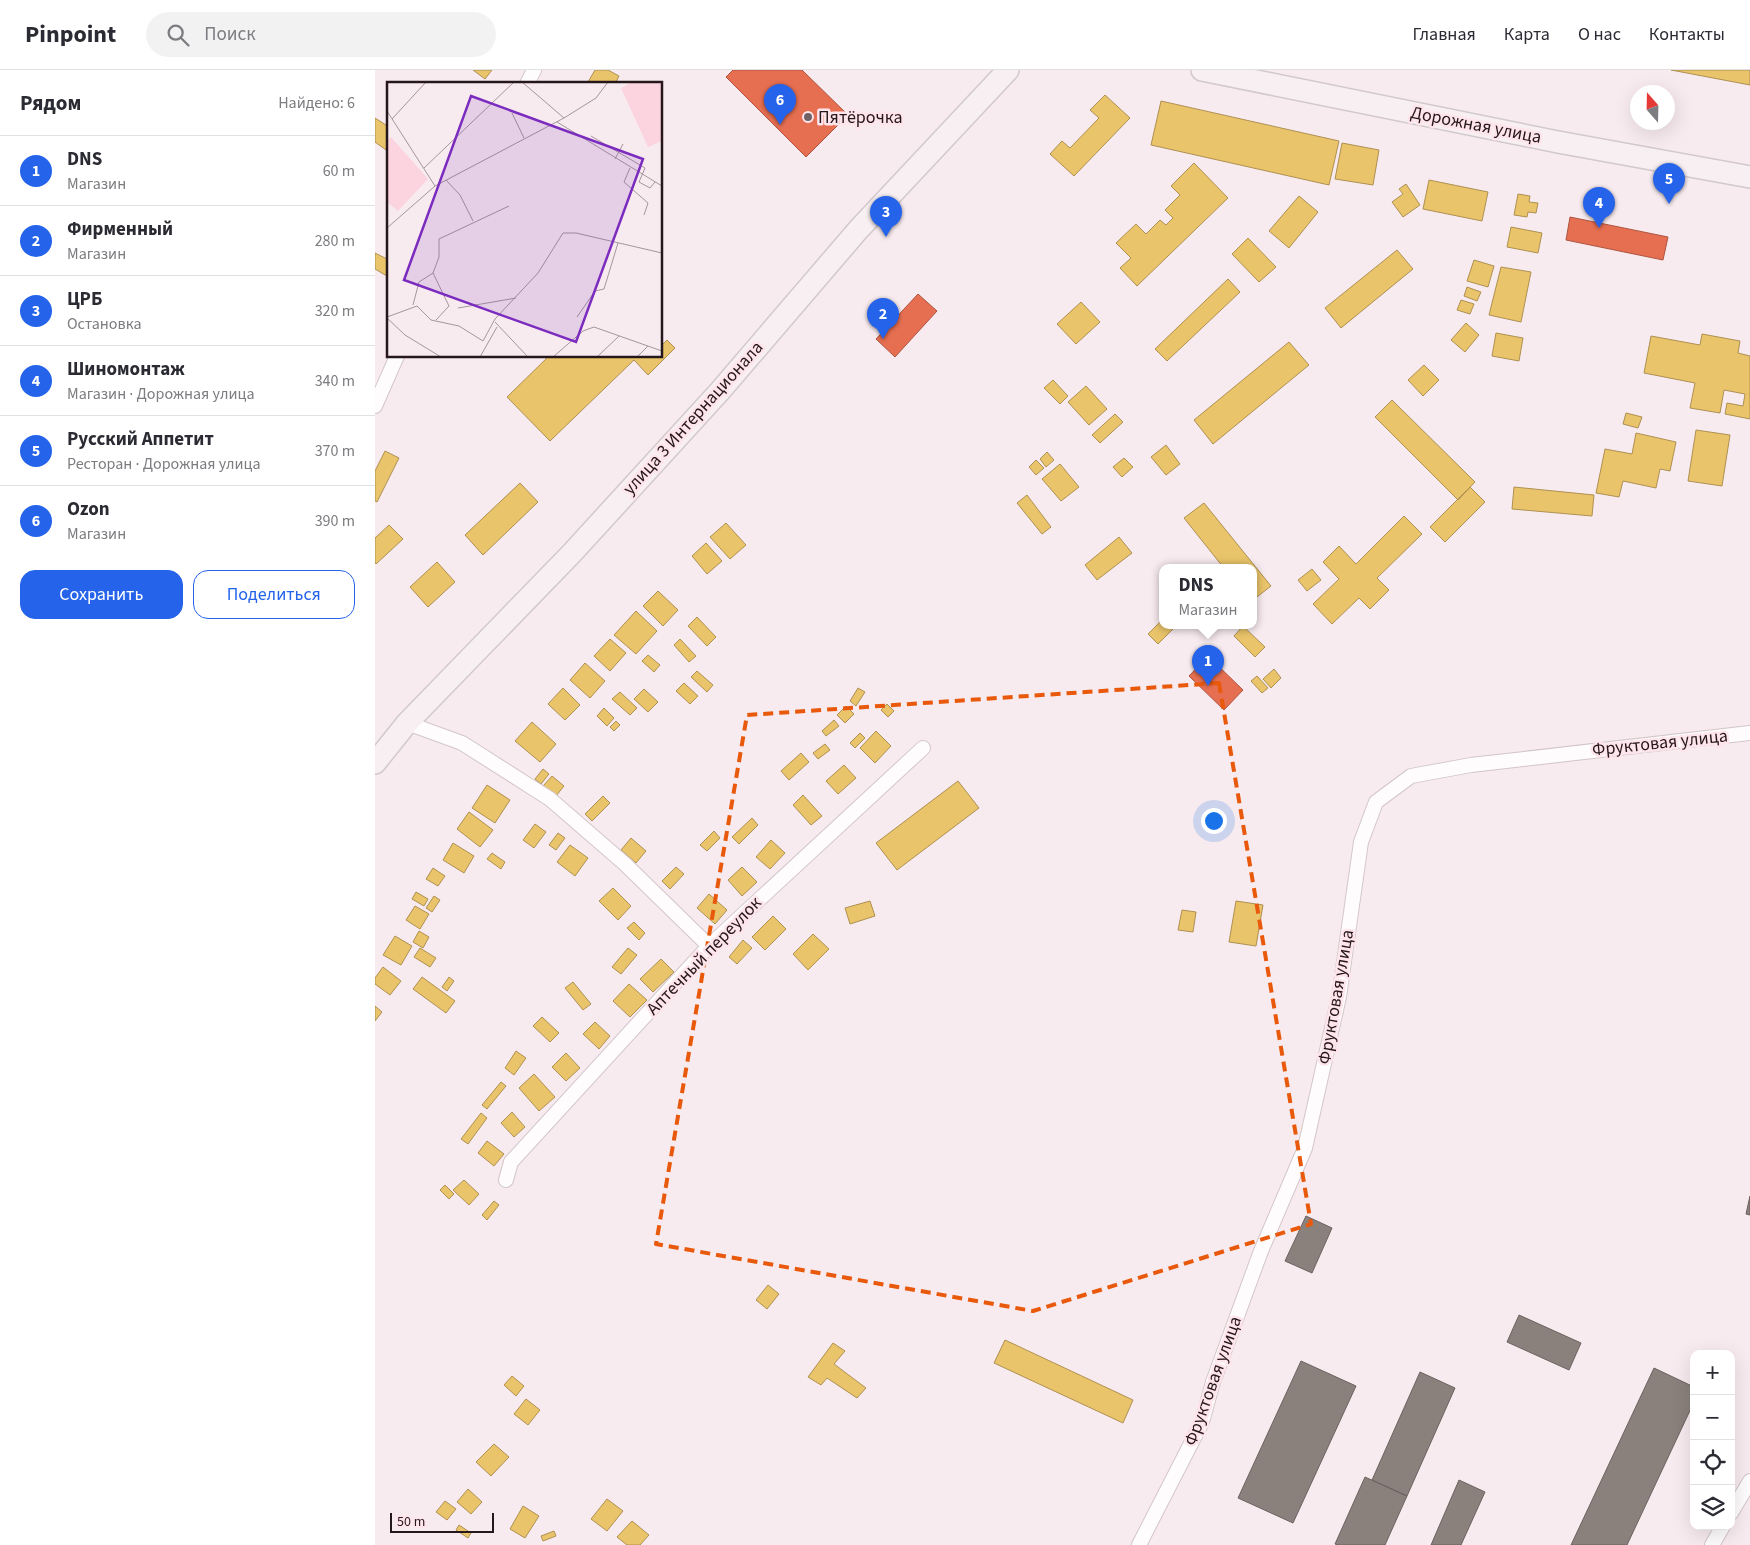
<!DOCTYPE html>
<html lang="ru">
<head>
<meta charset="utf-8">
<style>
	:root { --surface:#fff; --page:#f2f2f3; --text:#2b2b33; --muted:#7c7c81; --line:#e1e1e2; --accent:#2563eb }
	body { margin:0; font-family:"Source Sans 3",sans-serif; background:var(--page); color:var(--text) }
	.controls { position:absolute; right:15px; bottom:15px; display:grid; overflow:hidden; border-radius:10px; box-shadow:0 5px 20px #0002 }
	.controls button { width:45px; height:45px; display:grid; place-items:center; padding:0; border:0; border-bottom:1px solid var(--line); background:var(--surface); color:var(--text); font:25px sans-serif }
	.compass { position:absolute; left:1255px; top:15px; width:45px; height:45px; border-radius:50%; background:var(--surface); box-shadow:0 5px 20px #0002; rotate:340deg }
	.scale { position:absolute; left:15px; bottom:12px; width:104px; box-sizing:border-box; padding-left:5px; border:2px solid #25171b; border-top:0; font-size:14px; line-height:18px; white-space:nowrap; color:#25171b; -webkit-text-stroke:4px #fee5ec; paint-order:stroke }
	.you { position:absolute; left:838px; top:750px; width:18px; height:18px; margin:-12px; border:4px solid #fff; border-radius:50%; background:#1a73e8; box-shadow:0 0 0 8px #1a73e833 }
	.badge { display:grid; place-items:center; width:32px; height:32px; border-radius:50%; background:var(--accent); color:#fff; font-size:16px; font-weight:700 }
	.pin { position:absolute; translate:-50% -41px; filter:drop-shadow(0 1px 2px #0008) }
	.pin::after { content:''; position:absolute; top:26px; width:18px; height:15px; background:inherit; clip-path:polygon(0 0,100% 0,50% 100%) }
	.popup { position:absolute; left:784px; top:494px; width:98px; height:65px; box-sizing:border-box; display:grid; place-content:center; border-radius:10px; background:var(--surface); filter:drop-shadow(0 1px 4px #0005); font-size:16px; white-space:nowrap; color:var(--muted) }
	.popup b { font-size:19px; color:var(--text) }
	.popup::after { content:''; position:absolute; left:50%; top:100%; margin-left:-10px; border:10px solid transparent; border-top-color:var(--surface) }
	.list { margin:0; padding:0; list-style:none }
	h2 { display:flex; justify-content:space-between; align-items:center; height:65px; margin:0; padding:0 20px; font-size:21px }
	h2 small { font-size:16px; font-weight:400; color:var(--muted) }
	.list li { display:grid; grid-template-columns:32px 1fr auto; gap:15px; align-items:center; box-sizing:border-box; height:70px; padding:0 20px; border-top:1px solid var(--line) }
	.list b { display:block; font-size:19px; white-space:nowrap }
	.list p { margin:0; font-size:16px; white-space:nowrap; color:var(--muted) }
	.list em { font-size:16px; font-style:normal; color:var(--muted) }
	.actions { display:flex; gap:10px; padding:15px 20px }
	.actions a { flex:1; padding:11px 0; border:1px solid var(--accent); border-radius:15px; text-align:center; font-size:18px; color:var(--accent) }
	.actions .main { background:var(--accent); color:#fff }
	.icon { flex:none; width:28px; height:28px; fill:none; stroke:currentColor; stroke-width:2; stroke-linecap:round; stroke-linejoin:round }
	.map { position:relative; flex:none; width:1375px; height:1475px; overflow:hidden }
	header { display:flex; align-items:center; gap:30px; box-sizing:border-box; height:70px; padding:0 25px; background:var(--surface); border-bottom:1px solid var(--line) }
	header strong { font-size:24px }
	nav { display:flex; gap:28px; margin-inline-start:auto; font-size:18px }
	.search { width:350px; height:45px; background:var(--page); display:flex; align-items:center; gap:12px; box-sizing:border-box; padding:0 18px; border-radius:28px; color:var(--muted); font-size:19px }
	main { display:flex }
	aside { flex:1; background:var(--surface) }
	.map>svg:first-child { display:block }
	.homes { fill:#e9c46a; stroke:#ae9052 }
	.shops { fill:#e76f51; stroke:#ad5541 }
	.industry { fill:#8a817c; stroke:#6c615f }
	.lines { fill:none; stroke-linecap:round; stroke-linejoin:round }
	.street-casing { stroke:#d3c6ca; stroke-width:16 }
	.primary-casing { stroke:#d1c9cc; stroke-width:24 }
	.street { stroke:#fefcfd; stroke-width:14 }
	.primary { stroke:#f8eff2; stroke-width:21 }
	.marked { fill:none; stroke:#e8590c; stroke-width:4; stroke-dasharray:10 6; stroke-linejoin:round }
	.poi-dot { fill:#6f6165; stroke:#fee5ec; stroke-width:2 }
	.labels { text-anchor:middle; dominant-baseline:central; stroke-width:5; stroke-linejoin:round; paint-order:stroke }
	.poi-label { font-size:18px; fill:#25171b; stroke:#fee5ec; text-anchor:start }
	.street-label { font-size:18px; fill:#25171b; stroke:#fee5ec }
	.inset-road { fill:none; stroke:#a4969a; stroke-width:1 }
	.view { fill:#7b2cbf; fill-opacity:0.15; stroke:#7b2cbf; stroke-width:2.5 }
	.inset-edge { fill:none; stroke:#25171b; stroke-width:2.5 }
</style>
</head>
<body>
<header>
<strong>Pinpoint</strong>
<div class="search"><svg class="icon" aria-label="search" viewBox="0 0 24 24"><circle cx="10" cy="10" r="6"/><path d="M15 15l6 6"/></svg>Поиск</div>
<nav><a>Главная</a><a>Карта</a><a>О нас</a><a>Контакты</a></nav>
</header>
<main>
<aside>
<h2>Рядом<small>Найдено: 6</small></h2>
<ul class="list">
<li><span class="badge">1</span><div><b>DNS</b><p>Магазин</p></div><em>60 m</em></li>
<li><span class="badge">2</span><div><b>Фирменный</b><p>Магазин</p></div><em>280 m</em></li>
<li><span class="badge">3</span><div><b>ЦРБ</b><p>Остановка</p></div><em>320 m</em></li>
<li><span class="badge">4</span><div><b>Шиномонтаж</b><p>Магазин · Дорожная улица</p></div><em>340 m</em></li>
<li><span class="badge">5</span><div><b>Русский Аппетит</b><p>Ресторан · Дорожная улица</p></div><em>370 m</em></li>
<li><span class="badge">6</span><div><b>Ozon</b><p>Магазин</p></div><em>390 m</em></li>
</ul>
<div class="actions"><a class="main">Сохранить</a><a>Поделиться</a></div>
</aside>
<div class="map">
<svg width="1375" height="1475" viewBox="0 0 1375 1475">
	<rect width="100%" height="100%" fill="#f8ebef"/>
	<path class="homes" d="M98,0H117L110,9Z
		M220,0H233L244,6L240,14H216L213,12Z
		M1296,0H1375V15Z
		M730,25L755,48L699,106L675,84L687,71L695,78L724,48L715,40Z
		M786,31L964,71L954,115L776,75Z
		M0,48L14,57V82L0,72Z
		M967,73L1004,80L998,115L960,109Z
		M819,93L853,128L762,216L745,198L756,188L741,173L761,154L771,164L785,150L791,155L798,148L790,140L805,125L796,116Z
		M1054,110L1113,122L1107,151L1048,139Z
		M1031,114L1045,135L1028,147L1017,132L1028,124L1024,119Z
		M1143,124L1155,126L1154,132L1163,133L1161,143L1153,142L1152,147L1139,145Z
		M924,126L943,142L914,178L894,161Z
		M1136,157L1167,163L1163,183L1132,177Z
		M873,168L901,197L884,212L857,184Z
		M1022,180L1038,199L966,258L950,238Z
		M0,183L14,190V203L12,206L0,199Z
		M1099,190L1119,196L1113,217L1092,211Z
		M1126,197L1156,202L1146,252L1114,245Z
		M853,209L865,222L792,291L780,279Z
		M1092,217L1106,222L1102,231L1089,226Z
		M1086,230L1099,234L1095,244L1082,240Z
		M706,232L725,252L701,274L682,254Z
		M1091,253L1104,265L1090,282L1076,270Z
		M1121,263L1148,268L1144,291L1117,286Z
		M1327,264L1365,271L1363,283L1375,286V349L1350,344L1352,333L1368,336L1370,324L1349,320L1345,343L1315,338L1320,313L1269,303L1276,266L1325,275Z
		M292,270L300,278L273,305L259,290L175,371L132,327L174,286H286V272L288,274Z
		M914,272L934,295L838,374L819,350Z
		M1049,295L1064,310L1048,326L1033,310Z
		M678,310L693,326L685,334L669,318Z
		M711,316L732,339L714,355L693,332Z
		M1017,330L1100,412L1083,430L1000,347Z
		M1251,343L1267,347L1263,358L1248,354Z
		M740,344L748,352L725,373L717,365Z
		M1321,360L1355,365L1347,416L1313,411Z
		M1261,363L1301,372L1295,401L1285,399L1281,418L1248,411L1244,427L1221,423L1230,379L1257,384Z
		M791,375L805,394L791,405L776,387Z
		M10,381L24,388L2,432L0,431V401Z
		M672,382L679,390L671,397L665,389Z
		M749,388L758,397L747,407L738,397Z
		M661,390L669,398L661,405L654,397Z
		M685,394L704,417L686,431L667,409Z
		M145,413L163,432L108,485L90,465Z
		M1095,417L1110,432L1070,472L1055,457Z
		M1139,417L1219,425L1217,446L1137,439Z
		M652,425L676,457L667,464L642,433Z
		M829,433L896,516L878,530V497H848L809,448Z
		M1029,446L1047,464L1002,508L1014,520L995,539L984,528L957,554L938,534L964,509L948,492L964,476L981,494Z
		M351,453L371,475L355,489L335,467Z
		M14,455L28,469L1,494L0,493V468Z
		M744,467L757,483L722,510L710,495Z
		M331,473L347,491L332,504L317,486Z
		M62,492L80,512L53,537L35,517Z
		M937,499L946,510L932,521L923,510Z
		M283,521L303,540L288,556L268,536Z
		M261,541L282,561L261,584L239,565Z
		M322,547L341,567L332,576L313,556Z
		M788,549V555H802L783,574L773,564Z
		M868,556L890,577L880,587L859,566Z
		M235,569L251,583L235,601L219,586Z
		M305,569L321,586L314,592L299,575Z
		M273,585L285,595L279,602L267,591Z
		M210,593L230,611L215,628L195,610Z
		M899,599L906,608L896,618L888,609Z
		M322,601L338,615L332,622L316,607Z
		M882,606L893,618L887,623L876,611Z
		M309,613L323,626L315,634L301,621Z
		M188,618L205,635L190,650L173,634Z
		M483,618L490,622L481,636L475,631Z
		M269,619L283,632L273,642L259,629Z
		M245,622L262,638L255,645L237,629Z
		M512,634L519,641L513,647L506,640Z
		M471,636L479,644L470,653L462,645Z
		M229,638L239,648L232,656L222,646Z
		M459,650L464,656L451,666L447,661Z
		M241,651L245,655L239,661L235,657Z
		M157,652L181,674L165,692L140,671Z
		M501,661L516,676L500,693L485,678Z
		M485,663L490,668L480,678L475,673Z
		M450,674L455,680L443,689L438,683Z
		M426,683L434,692L414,710L406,701Z
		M469,695L481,708L463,724L451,711Z
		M168,699L174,704L166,714L160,709Z
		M177,706L189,716L181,726L168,716Z
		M583,711L604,738L522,800L501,773Z
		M112,715L135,730L120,753L97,738Z
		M428,725L447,746L436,755L418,735Z
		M228,726L235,733L217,751L210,744Z
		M94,742L118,760L105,777L82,759Z
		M377,748L383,755L364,774L357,767Z
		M160,754L171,762L159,778L148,770Z
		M339,761L345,768L332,781L325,775Z
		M183,763L190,768L181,780L174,775Z
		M256,768L271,781L261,793L246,780Z
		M396,770L410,783L395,799L381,787Z
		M78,773L99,786L89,803L68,790Z
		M195,775L213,788L200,806L182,792Z
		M117,783L130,792L126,799L112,789Z
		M301,797L309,804L295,819L287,811Z
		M367,797L382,812L367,826L353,810Z
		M58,798L70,806L63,816L51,809Z
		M238,818L256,836L243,850L224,831Z
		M41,822L53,829L49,836L37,829Z
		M334,824L352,840L340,854L322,838Z
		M59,826L65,830L57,842L51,838Z
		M495,831L500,846L475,854L470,838Z
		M861,831L888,835L881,876L854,872Z
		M40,836L54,844L45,859L31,850Z
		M807,840L821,842L818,862L803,860Z
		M398,846L411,859L390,880L377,867Z
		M259,852L270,863L264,870L252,858Z
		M44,861L54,867L48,878L38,872Z
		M438,864L454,879L433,900L418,884Z
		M20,866L37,876L26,895L8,885Z
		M368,870L377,878L362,894L354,887Z
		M45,878L61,888L55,897L39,887Z
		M253,878L262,885L246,904L237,897Z
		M286,889L299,902L278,922L265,909Z
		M8,897L26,911L15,925L0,914V908Z
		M47,907L80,931L71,943L38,919Z
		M74,907L79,911L72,921L67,917Z
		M198,912L216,934L208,940L190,918Z
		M254,914L272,930L255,947L238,931Z
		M0,936L7,942L0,951Z
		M167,947L184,963L175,972L158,956Z
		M220,952L235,966L224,979L208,964Z
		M141,981L151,988L139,1005L130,998Z
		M191,983L205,998L191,1011L177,997Z
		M159,1004L180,1027L164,1041L144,1018Z
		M126,1012L131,1016L112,1039L107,1035Z
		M137,1042L150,1057L139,1067L126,1053Z
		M106,1043L112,1048L93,1074L86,1069Z
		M112,1071L129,1084L119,1096L103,1083Z
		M89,1110L104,1124L94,1135L78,1120Z
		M70,1115L79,1124L74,1129L65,1120Z
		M119,1131L124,1135L112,1150L107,1145Z
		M393,1215L404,1224L392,1239L381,1230Z
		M630,1270L758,1330L748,1353L619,1293Z
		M458,1273L470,1281L459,1294L491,1318L482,1328L452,1308L446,1315L433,1307Z
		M137,1306L149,1316L141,1326L129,1315Z
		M151,1329L165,1340L153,1355L139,1344Z
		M119,1374L134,1387L116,1406L101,1392Z
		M93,1419L107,1432L96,1444L82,1432Z
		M232,1429L248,1441L232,1461L216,1449Z
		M70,1431L81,1439L72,1450L61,1442Z
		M148,1436L164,1446L150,1468L135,1459Z
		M257,1451L274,1465L265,1475H252L242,1467Z
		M84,1455L96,1463L93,1468L81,1460Z
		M179,1461L181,1466L168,1471L166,1466Z"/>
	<path class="shops" d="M358,0H427L473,45L431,87L351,7Z
		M1195,147L1293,167L1288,190L1191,170Z
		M543,224L562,241L520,287L501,269Z
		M833,586L868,620L849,640L814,606Z"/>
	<path class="industry" d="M1375,1126V1145L1371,1144Z
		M931,1146L957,1158L937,1203L910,1191Z
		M1144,1245L1206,1273L1194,1300L1132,1272Z
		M926,1291L981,1316L918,1453L863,1428Z
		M1279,1298L1319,1317V1332L1252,1475H1196Z
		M1045,1302L1080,1318L1032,1426L997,1410Z
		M990,1407L1032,1426L1010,1475H963L960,1474Z
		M1084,1410L1110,1422L1086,1475H1056Z"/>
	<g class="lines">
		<g class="street-casing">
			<path id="street" d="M152,14L159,0
				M0,336L22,286
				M32,653L87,673L175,729L250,794L334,876
				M131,1110L136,1092L334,876L548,678
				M1356,1443L1375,1411
				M764,1475L827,1352L838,1312L886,1181L930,1078L964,927L986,772L1001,732L1036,706L1096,695L1375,663
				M1337,1475L1348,1456"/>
		</g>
		<g class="primary-casing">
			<path id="primary" d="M827,0L1183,72L1375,107
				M0,693L32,653L197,483L345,321L483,160L633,0"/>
		</g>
		<use href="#street" class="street"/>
		<use href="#primary" class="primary"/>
	</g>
	<path class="marked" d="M844,613L936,1154L658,1241L281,1174L372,645Z"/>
	<circle class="poi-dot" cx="433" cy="47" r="5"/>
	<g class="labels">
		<g class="poi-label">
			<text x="443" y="47">Пятёрочка</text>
		</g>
		<g class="street-label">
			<text transform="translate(1101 55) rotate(11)">Дорожная улица</text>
			<text transform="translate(318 348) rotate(-48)">улица 3 Интернационала</text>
			<text transform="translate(1285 673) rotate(-6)">Фруктовая улица</text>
			<text transform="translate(329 886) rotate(-46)">Аптечный переулок</text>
			<text transform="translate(961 927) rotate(-80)">Фруктовая улица</text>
			<text transform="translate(838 1311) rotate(-70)">Фруктовая улица</text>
		</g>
	</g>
	<g transform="translate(12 12)">
		<rect width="275" height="275" fill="#f8ebef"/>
		<path d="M245,0H275V59L261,65L234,6ZM4,55L41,97L11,129L0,120V59Z" fill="#fbd4e0"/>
		<path class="inset-road" d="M135,0L177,36M0,29L48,104M125,31L137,56M5,37L39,0M170,40L275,104M204,54L258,86L252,100L263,106L268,100M228,77L236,62M37,86L127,0M243,86L237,100L261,121L257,133M59,98L73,113L86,139M0,146L48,104L177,36L209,16L221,0M46,191L52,175V157L122,124M26,223L32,200L46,191L62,224L49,238M71,226L129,216M0,235L30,224L44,238L72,244L96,259L108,237L151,191L176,151H189L275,171M190,235L208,209L217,207L231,161M0,236L18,253L54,275M108,240L141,275M93,275L110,245M166,275L196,249L207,245L275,269M210,275L232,254M250,275L261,264"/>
		<path class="view" d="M84,14L256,77L189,260L17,198Z"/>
		<rect width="275" height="275" class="inset-edge"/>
	</g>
</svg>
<div class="controls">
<button>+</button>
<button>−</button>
<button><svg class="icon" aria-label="locate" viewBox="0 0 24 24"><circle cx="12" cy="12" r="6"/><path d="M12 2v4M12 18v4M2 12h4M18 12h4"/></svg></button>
<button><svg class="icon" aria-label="layers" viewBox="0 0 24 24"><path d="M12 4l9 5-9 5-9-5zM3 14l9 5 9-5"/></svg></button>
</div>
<svg class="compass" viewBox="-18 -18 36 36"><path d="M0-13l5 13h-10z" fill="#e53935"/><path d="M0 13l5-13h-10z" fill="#7c7c81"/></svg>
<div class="scale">50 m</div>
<div class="you"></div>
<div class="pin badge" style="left:833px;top:616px">1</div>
<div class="popup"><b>DNS</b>Магазин</div>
<div class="pin badge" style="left:508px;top:269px">2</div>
<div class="pin badge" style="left:511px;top:167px">3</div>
<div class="pin badge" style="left:1224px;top:158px">4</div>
<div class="pin badge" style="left:1294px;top:134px">5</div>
<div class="pin badge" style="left:405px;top:55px">6</div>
</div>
</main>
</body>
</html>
